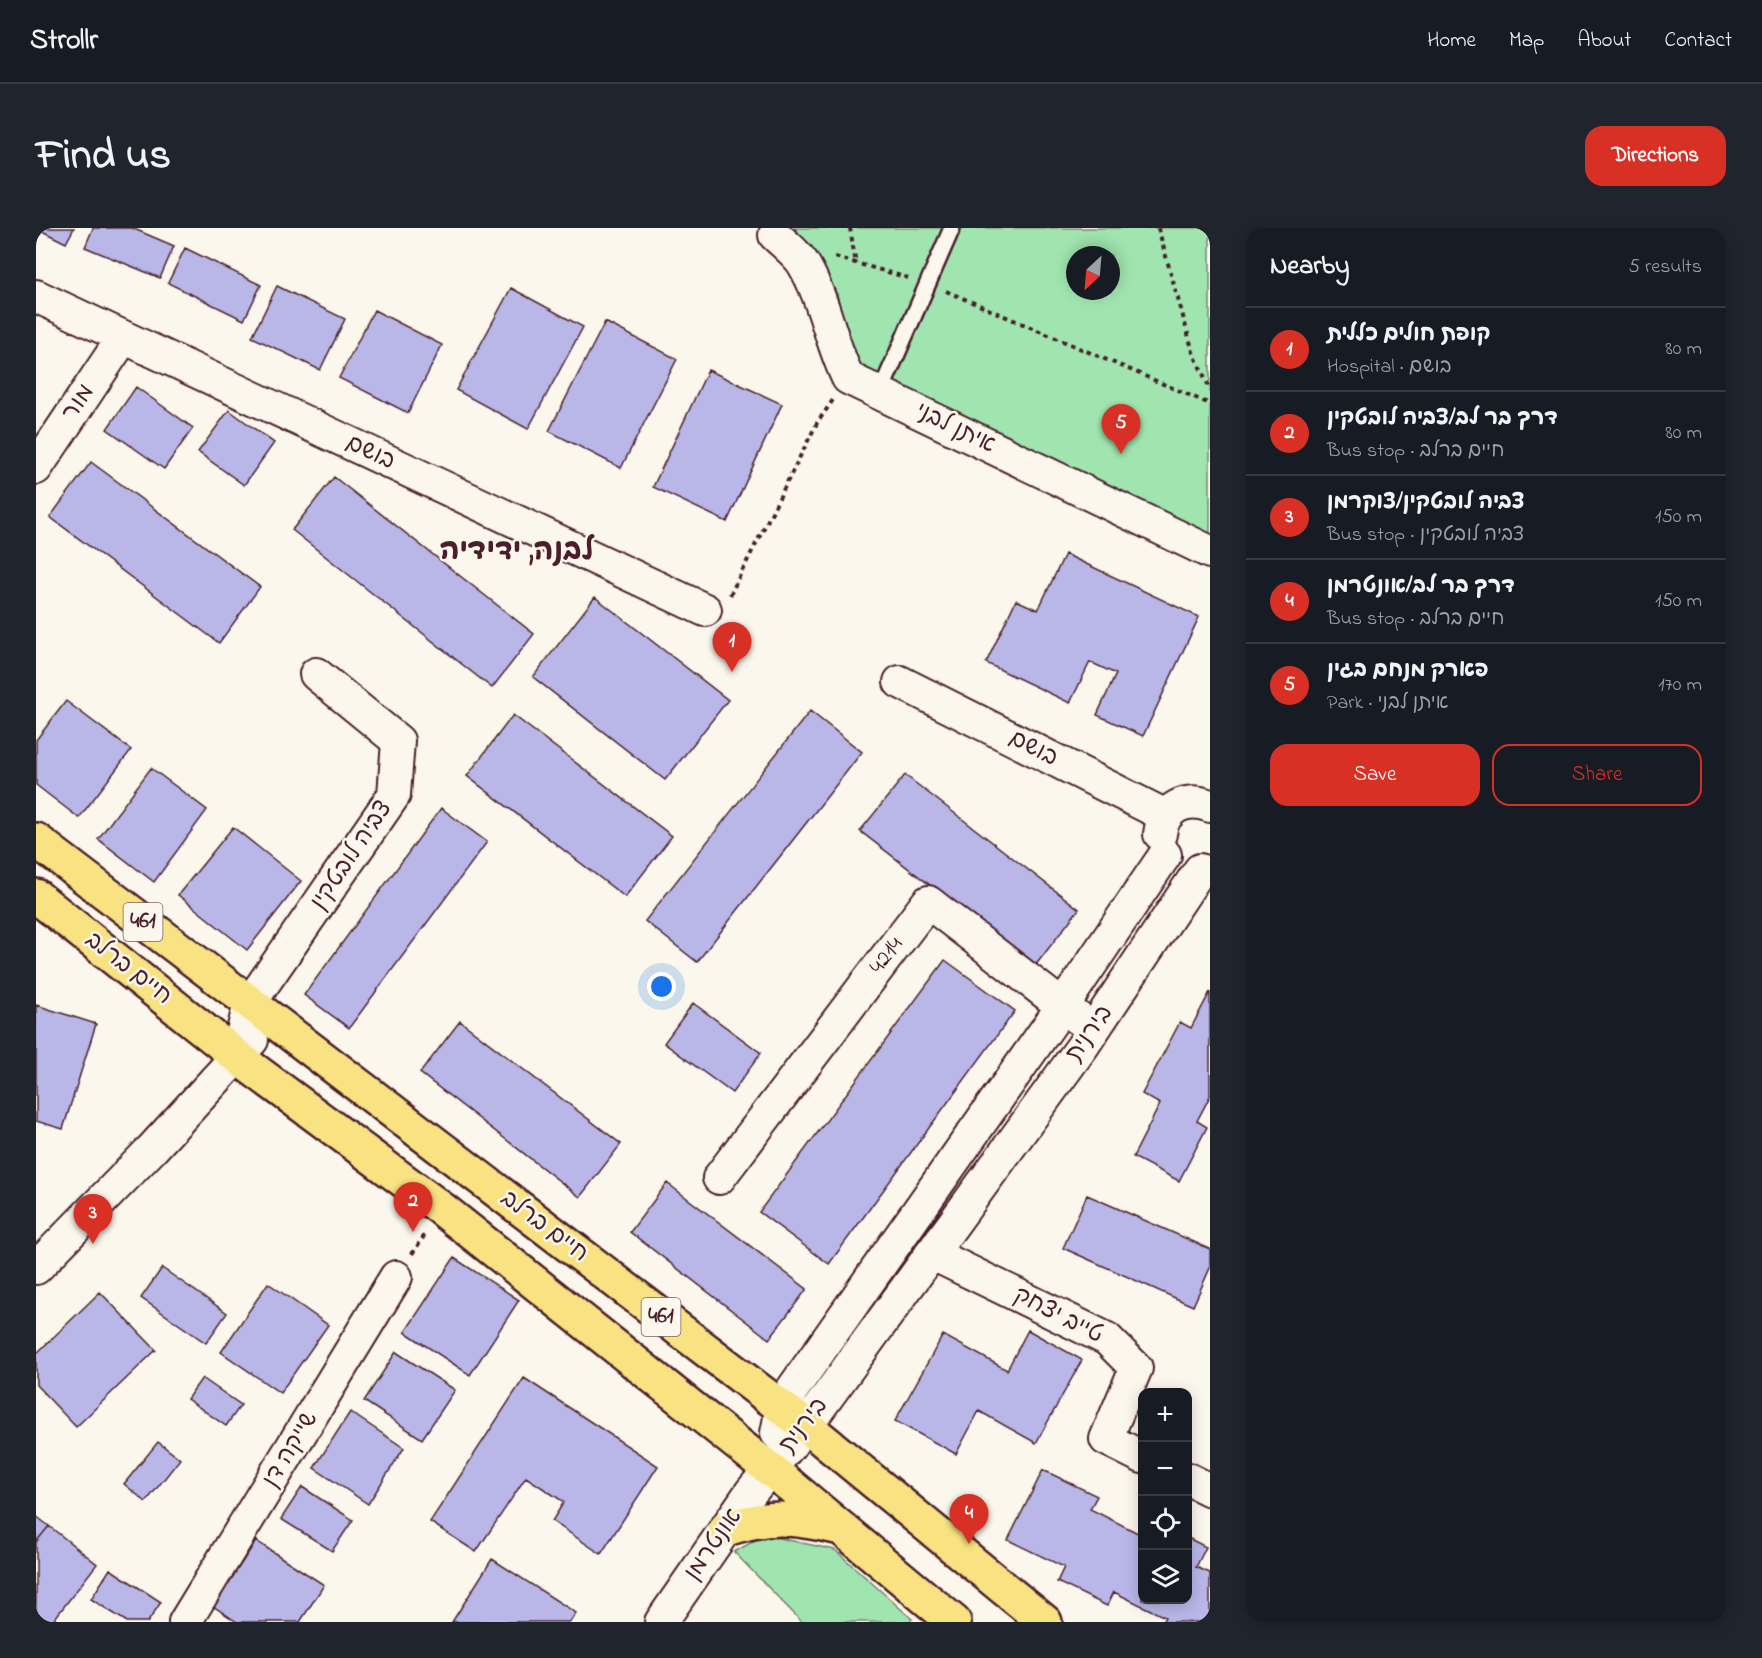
<!DOCTYPE html>
<html lang="en">
<head>
<meta charset="utf-8">
<style>
	:root { --surface:#171b24; --page:#20242c; --text:#f1f3f6; --muted:#9ea1a6; --line:#363941; --accent:#d93025 }
	body { margin:0; font-family:"Indie Flower","Playpen Sans Hebrew",sans-serif; background:var(--page); color:var(--text) }
	.controls { position:absolute; right:18px; bottom:18px; display:grid; overflow:hidden; border-radius:12px; box-shadow:0 3px 15px #0003 }
	.controls button { width:54px; height:54px; display:grid; place-items:center; padding:0; border:0; border-bottom:2px solid var(--line); background:var(--surface); color:var(--text); font:30px sans-serif }
	.compass { position:absolute; left:1030px; top:18px; width:54px; height:54px; border-radius:50%; background:var(--surface); box-shadow:0 3px 15px #0003; rotate:206deg }
	.you { position:absolute; left:626px; top:759px; width:21px; height:21px; margin:-15px; border:4px solid #fff; border-radius:50%; background:#1a73e8; box-shadow:0 0 0 9px #1a73e833 }
	.badge { display:grid; place-items:center; width:39px; height:39px; border-radius:50%; background:var(--accent); color:#fff; font-size:20px; font-weight:700 }
	.pin { position:absolute; translate:-50% -50px; filter:drop-shadow(0 2px 3px #0008) }
	.pin::after { content:''; position:absolute; top:32px; width:21px; height:18px; background:inherit; clip-path:polygon(0 0,100% 0,50% 100%) }
	.list { margin:0; padding:0; list-style:none }
	h2 { display:flex; justify-content:space-between; align-items:center; height:78px; margin:0; padding:0 24px; font-size:26px }
	h2 small { font-size:20px; font-weight:400; color:var(--muted) }
	.list li { display:grid; grid-template-columns:39px 1fr auto; gap:18px; align-items:center; box-sizing:border-box; height:84px; padding:0 24px; border-top:2px solid var(--line) }
	.list b { display:block; font-size:22px; white-space:nowrap }
	.list p { margin:0; font-size:20px; white-space:nowrap; color:var(--muted) }
	.list em { font-size:20px; font-style:normal; color:var(--muted) }
	.actions { display:flex; gap:12px; padding:18px 24px }
	.actions a { flex:1; padding:14px 0; border:2px solid var(--accent); border-radius:18px; text-align:center; font-size:21px; color:var(--accent) }
	.actions .main { background:var(--accent); color:#fff }
	.icon { flex:none; width:33px; height:33px; fill:none; stroke:currentColor; stroke-width:2; stroke-linecap:round; stroke-linejoin:round }
	.map { position:relative; flex:none; width:1174px; height:1394px; overflow:hidden; border-radius:18px }
	header { display:flex; align-items:center; gap:36px; box-sizing:border-box; height:84px; padding:0 30px; background:var(--surface); border-bottom:2px solid var(--line) }
	header strong { font-size:28px }
	nav { display:flex; gap:33px; margin-inline-start:auto; font-size:21px }
	.intro { display:flex; align-items:center; justify-content:space-between; box-sizing:border-box; height:144px; padding:0 36px }
	h1 { margin:0; font-size:42px }
	.button { padding:15px 27px; border-radius:18px; background:var(--accent); color:#fff; font-size:21px; font-weight:700 }
	main { display:flex; gap:36px; padding:0 36px }
	aside { flex:1; background:var(--surface); border-radius:18px; box-shadow:0 3px 15px #0003 }
	.map>svg:first-child { display:block }
	.green { fill:#a0e5b0; stroke:#75826e; stroke-width:1.5; fill-rule:evenodd }
	.building { fill:#b9b7e8; stroke:#4a1f2b; stroke-width:1.5 }
	.lines { fill:none; stroke-linecap:round; stroke-linejoin:round }
	.lane-casing { stroke:#4a1f2b; stroke-width:20 }
	.street-casing { stroke:#4a1f2b; stroke-width:36 }
	.primary-casing { stroke:#4a1f2b; stroke-width:38 }
	.path { stroke:#4a1f2b; stroke-width:4; stroke-dasharray:4.5 4.5; stroke-linecap:butt }
	.lane { stroke:#fbf7ec; stroke-width:15 }
	.street { stroke:#fbf7ec; stroke-width:32 }
	.primary { stroke:#f8e281; stroke-width:33 }
	.labels { text-anchor:middle; dominant-baseline:central; stroke-width:5; stroke-linejoin:round; paint-order:stroke }
	.shield { fill:#fbf7ec; stroke:#7f6065; stroke-width:1.5 }
	.shield-label { font-size:22px; font-weight:bold; fill:#4a1f2b }
	.street-label { font-size:24px; fill:#4a1f2b; stroke:#fbf7ec }
	.district-label { font-size:30px; font-weight:bold; fill:#4a1f2b; stroke:#fbf7ec }
</style>
</head>
<body>
<header>
<strong>Strollr</strong>
<nav><a>Home</a><a>Map</a><a>About</a><a>Contact</a></nav>
</header>
<div class="intro"><h1>Find us</h1><a class="button">Directions</a></div>
<main>
<div class="map">
<svg width="1174" height="1394" viewBox="0 0 1174 1394">
	<rect width="100%" height="100%" fill="#fbf7ec"/>
	<filter id="ink" filterUnits="userSpaceOnUse"><feTurbulence type="fractalNoise" baseFrequency=".0167" numOctaves="2"/><feDisplacementMap in="SourceGraphic" scale="12" xChannelSelector="R" yChannelSelector="G"/><feConvolveMatrix kernelMatrix="1 2 1 2 8 2 1 2 1" color-interpolation-filters="sRGB"/></filter>
	<g filter="url(#ink)">
		<path class="green" d="M759,0H1174V312L819,141L801,66ZM1039,27H1075V63H1039Z
			M729,1307L799,1322L876,1391L873,1394H766L698,1324Z"/>
		<path class="building" d="M0,0H38L30,15Z
			M57,0H96L138,18L124,50L49,19Z
			M149,20L225,57L208,92L132,55Z
			M241,58L309,91L284,142L216,109Z
			M475,60L547,99L492,201L420,162Z
			M338,82L406,117L372,185L303,150Z
			M569,94L641,131L585,240L513,203Z
			M672,142L746,176L691,294L617,259Z
			M100,159L157,200L128,241L71,201Z
			M193,182L238,215L208,257L162,224Z
			M55,234L224,359L183,415L14,289Z
			M298,249L498,406L456,460L256,302Z
			M1029,326L1163,389L1107,508L1061,487L1080,446L1054,434L1034,475L950,435L980,372L1002,382Z
			M559,369L692,472L629,552L497,449Z
			M30,473L95,522L43,590L0,557V512Z
			M774,483L826,524L661,734L609,693Z
			M477,487L636,608L589,669L431,548Z
			M115,540L171,582L118,654L62,611Z
			M869,547L1043,681L999,738L824,603Z
			M405,580L451,614L313,800L268,767Z
			M197,599L265,653L211,722L142,667Z
			M909,732L979,783L793,1036L723,984Z
			M1174,764V868L1161,893L1171,899L1143,953L1097,929L1124,876L1106,866L1144,794L1155,800Z
			M657,775L725,825L696,865L628,815Z
			M0,777L60,796L27,901L0,893Z
			M424,793L585,916L544,969L384,845Z
			M631,955L771,1061L733,1111L594,1004Z
			M1051,967L1174,1021V1040L1157,1078L1027,1020Z
			M418,1030L483,1072L434,1147L369,1104Z
			M126,1040L191,1085L170,1115L105,1070Z
			M232,1055L292,1097L244,1165L185,1124Z
			M64,1064L120,1122L40,1199L0,1157V1126Z
			M992,1102L1046,1132L1000,1215L943,1183L920,1226L859,1193L907,1107L971,1142Z
			M360,1124L419,1162L386,1211L328,1173Z
			M166,1150L205,1177L190,1198L151,1171Z
			M488,1150L622,1238L565,1326L516,1293L528,1274L490,1249L440,1324L394,1294Z
			M314,1184L368,1220L332,1276L278,1240Z
			M122,1214L144,1231L110,1274L88,1256Z
			M1007,1242L1061,1268L1054,1281L1106,1307V1372H1152V1310L1170,1319L1160,1339L1174,1345V1394H1126L1129,1389L1078,1364L1071,1378L1021,1354L1028,1339L972,1312Z
			M266,1259L317,1292L296,1323L245,1291Z
			M0,1288L13,1298L0,1314Z
			M13,1298L61,1336L16,1394H0V1314Z
			M220,1313L288,1357L264,1394H201L177,1378Z
			M456,1331L540,1385L534,1394H416Z
			M74,1341L125,1374L112,1394H91L55,1371Z"/>
		<g class="lines">
			<g class="lane-casing">
				<path id="lane" d="M844,165L916,0"/>
			</g>
			<g class="street-casing">
				<path id="street" d="M739,7C748,16 762,26 768,37C789,73 794,113 812,150L1174,324
					M0,68L669,382
					M0,240L87,110
					M864,454L1130,588
					M1124,606C1127,580 1150,568 1174,578
					M201,828L214,775L358,567L362,513L280,446
					M683,950L892,674L1042,790
					M895,1025L1071,1111L1100,1140L1070,1211L1106,1229
					M0,1040L115,922L216,812
					M741,1205L746,1180L756,1162L1026,779L1129,627
					M1152,1251L1174,1262
					M149,1394L360,1049
					M625,1394L715,1264L770,1198L1046,819L1164,642"/>
			</g>
			<g class="primary-casing">
				<path id="primary" d="M0,612L770,1198L1009,1394
					M0,668L217,841L406,981L756,1259L918,1394
					M690,1301C732,1287 757,1289 800,1299"/>
			</g>
			<path class="path" d="M814,0L820,36
				M1122,0L1157,124L1174,161
				M799,29L872,50
				M910,63L1174,176
				M694,367L781,195L797,172
				M376,1026L390,1005"/>
			<use href="#lane" class="lane"/>
			<use href="#street" class="street"/>
			<use href="#primary" class="primary"/>
		</g>
	</g>
	<g class="labels">
		<g class="shield">
			<rect x="87.5" y="675" width="39" height="38" rx="4.5"/>
			<rect x="605.5" y="1070" width="39" height="38" rx="4.5"/>
		</g>
		<g class="shield-label">
			<text x="107" y="694">461</text>
			<text x="625" y="1089">461</text>
		</g>
		<g class="street-label">
			<text transform="translate(43 175) rotate(-56)">מור</text>
			<text transform="translate(919 201) rotate(26)">איתן לבני</text>
			<text transform="translate(334 225) rotate(25)">בושם</text>
			<text transform="translate(997 521) rotate(27)">בושם</text>
			<text transform="translate(316 628) rotate(-56)">צביה לובטקין</text>
			<text transform="translate(851 728) rotate(-53)">4214</text>
			<text transform="translate(92 741) rotate(38)">חיים ברלב</text>
			<text transform="translate(1054 806) rotate(-55)">בירנית</text>
			<text transform="translate(508 999) rotate(37)">חיים ברלב</text>
			<text transform="translate(1022 1088) rotate(27)">טייב יצחק</text>
			<text transform="translate(768 1198) rotate(-52)">בירנית</text>
			<text transform="translate(255 1222) rotate(-59)">שייקה דן</text>
			<text transform="translate(678 1317) rotate(-55)">אונטרמן</text>
		</g>
		<g class="district-label">
			<text x="481" y="324">לבנה, ידידיה</text>
		</g>
	</g>
</svg>
<div class="controls">
<button>+</button>
<button>−</button>
<button><svg class="icon" aria-label="locate" viewBox="0 0 24 24"><circle cx="12" cy="12" r="6"/><path d="M12 2v4M12 18v4M2 12h4M18 12h4"/></svg></button>
<button><svg class="icon" aria-label="layers" viewBox="0 0 24 24"><path d="M12 4l9 5-9 5-9-5zM3 14l9 5 9-5"/></svg></button>
</div>
<svg class="compass" viewBox="-18 -18 36 36"><path d="M0-13l5 13h-10z" fill="#e53935"/><path d="M0 13l5-13h-10z" fill="#9ea1a6"/></svg>
<div class="you"></div>
<div class="pin badge" style="left:696px;top:444px">1</div>
<div class="pin badge" style="left:377px;top:1004px">2</div>
<div class="pin badge" style="left:57px;top:1016px">3</div>
<div class="pin badge" style="left:933px;top:1316px">4</div>
<div class="pin badge" style="left:1085px;top:226px">5</div>
</div>
<aside>
<h2>Nearby<small>5 results</small></h2>
<ul class="list">
<li><span class="badge">1</span><div><b>קופת חולים כללית</b><p>Hospital · בושם</p></div><em>80 m</em></li>
<li><span class="badge">2</span><div><b>דרך בר לב/צביה לובטקין</b><p>Bus stop · חיים ברלב</p></div><em>80 m</em></li>
<li><span class="badge">3</span><div><b>צביה לובטקין/צוקרמן</b><p>Bus stop · צביה לובטקין</p></div><em>150 m</em></li>
<li><span class="badge">4</span><div><b>דרך בר לב/אונטרמן</b><p>Bus stop · חיים ברלב</p></div><em>150 m</em></li>
<li><span class="badge">5</span><div><b>פארק מנחם בגין</b><p>Park · איתן לבני</p></div><em>170 m</em></li>
</ul>
<div class="actions"><a class="main">Save</a><a>Share</a></div>
</aside>
</main>
</body>
</html>
